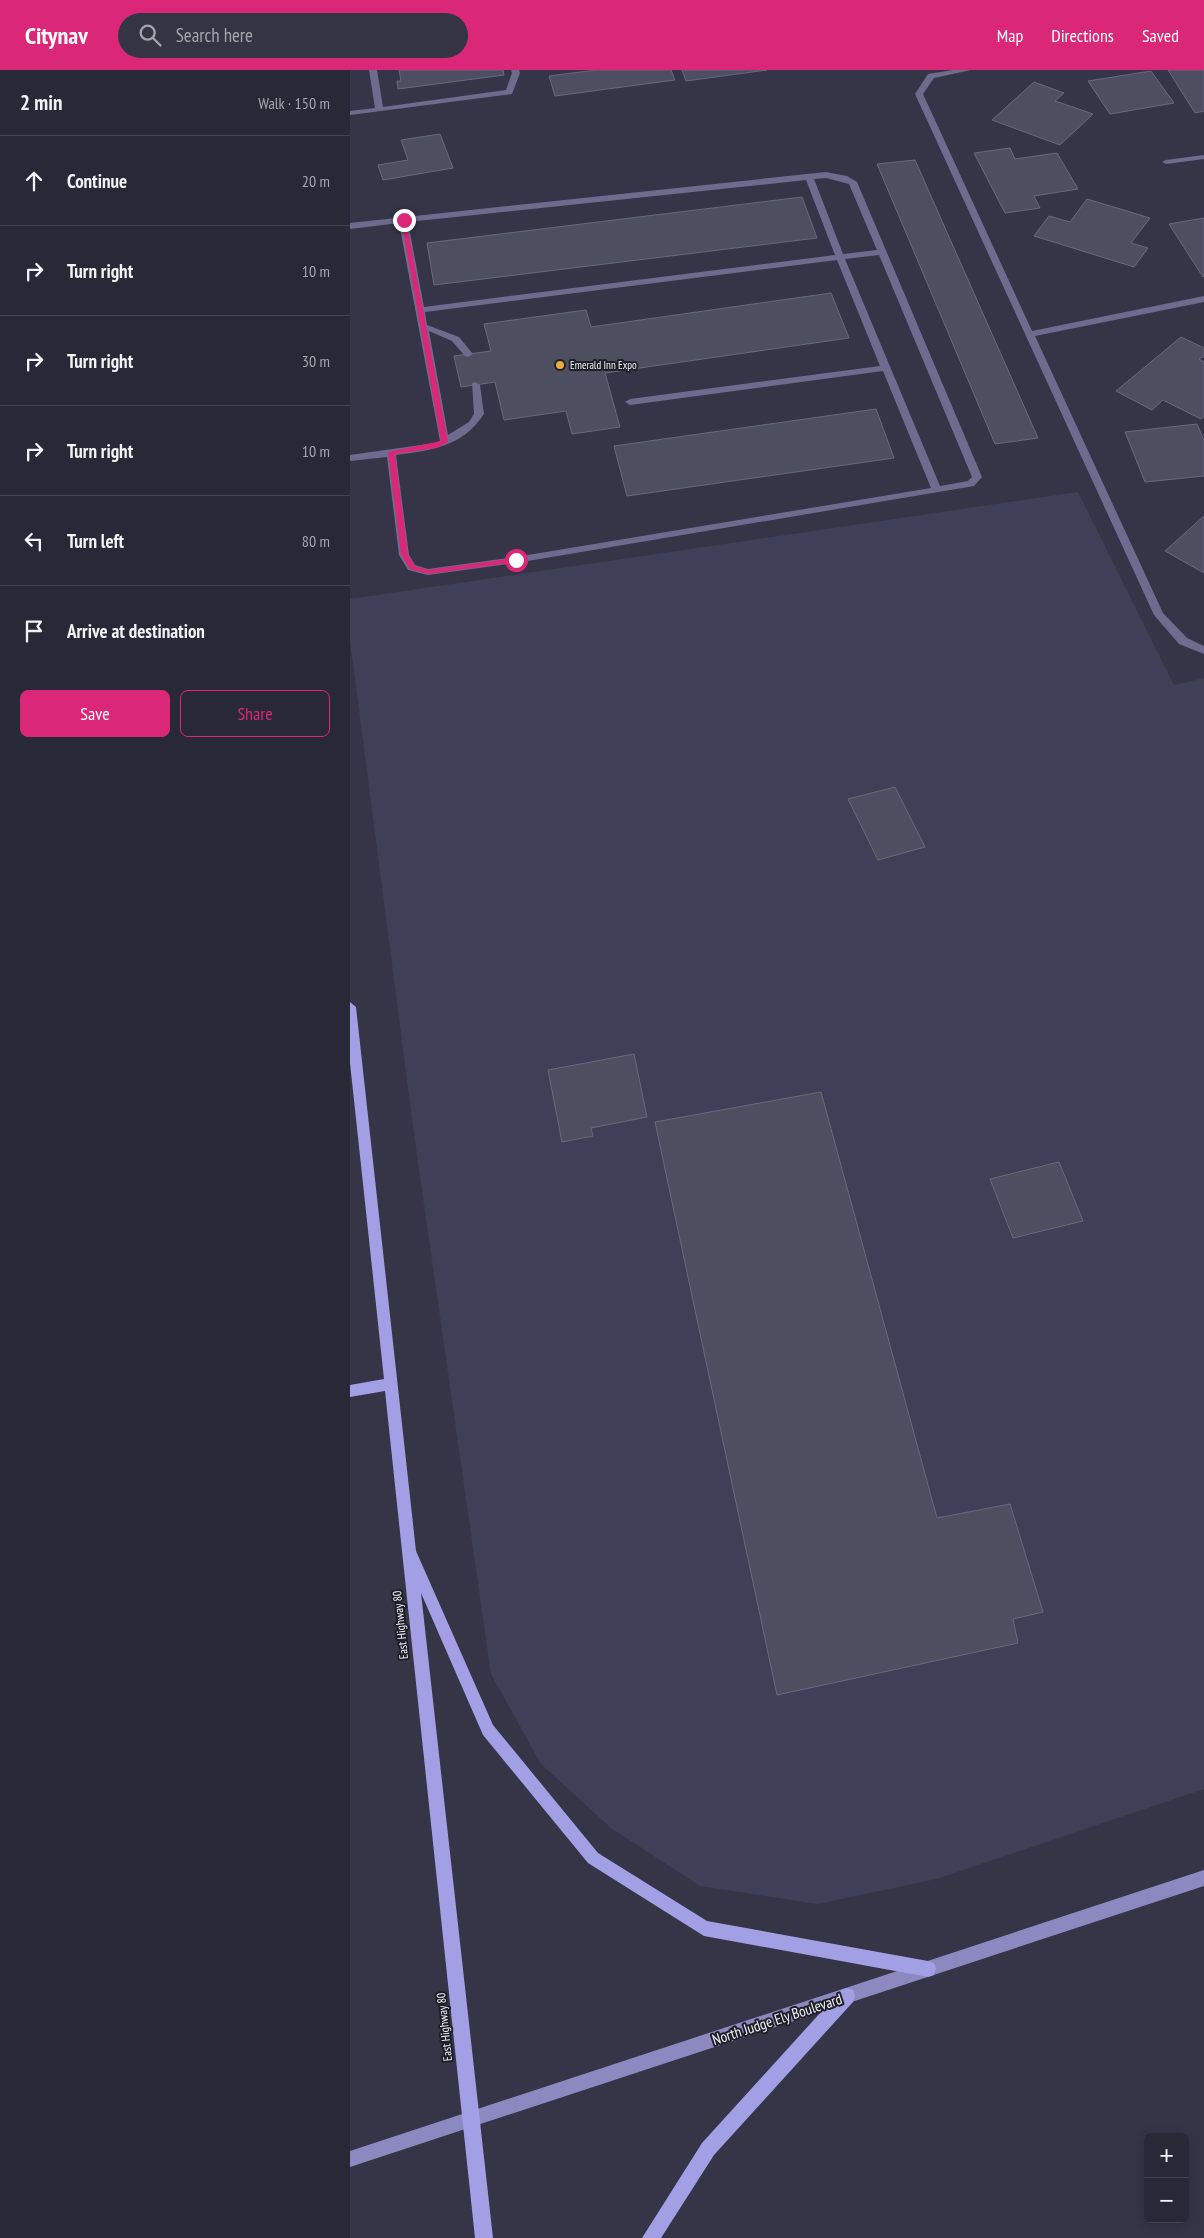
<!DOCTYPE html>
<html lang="en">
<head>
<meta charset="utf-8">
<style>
	:root { --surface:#282836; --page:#343442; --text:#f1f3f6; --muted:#a5a6ad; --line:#444451; --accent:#db2777 }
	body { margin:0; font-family:"PT Sans Narrow",sans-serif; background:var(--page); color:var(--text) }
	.controls { position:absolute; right:15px; bottom:15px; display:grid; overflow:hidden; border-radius:8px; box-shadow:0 2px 12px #0003 }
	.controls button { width:45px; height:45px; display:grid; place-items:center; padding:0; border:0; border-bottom:1px solid var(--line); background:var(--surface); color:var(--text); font:25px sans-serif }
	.stop { position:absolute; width:15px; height:15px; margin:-11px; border:4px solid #db2777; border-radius:50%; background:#fff }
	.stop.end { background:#db2777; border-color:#fff; box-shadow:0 1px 5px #0008 }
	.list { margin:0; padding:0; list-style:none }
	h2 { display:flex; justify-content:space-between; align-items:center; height:65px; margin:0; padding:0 20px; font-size:21px }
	h2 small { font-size:16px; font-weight:400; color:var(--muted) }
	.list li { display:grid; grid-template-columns:32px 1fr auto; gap:15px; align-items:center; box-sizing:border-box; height:90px; padding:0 20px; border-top:1px solid var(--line) }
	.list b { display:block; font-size:19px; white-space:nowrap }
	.list em { font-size:16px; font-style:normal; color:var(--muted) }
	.actions { display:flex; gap:10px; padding:15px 20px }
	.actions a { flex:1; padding:11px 0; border:1px solid var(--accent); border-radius:8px; text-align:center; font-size:18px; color:var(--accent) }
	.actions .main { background:var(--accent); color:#fff }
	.icon { flex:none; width:28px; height:28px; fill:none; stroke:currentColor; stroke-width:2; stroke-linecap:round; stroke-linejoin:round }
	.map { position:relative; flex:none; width:854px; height:2168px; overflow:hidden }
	header { display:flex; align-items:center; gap:30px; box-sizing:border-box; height:70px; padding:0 25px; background:var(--accent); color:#fff }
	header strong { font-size:24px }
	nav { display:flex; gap:28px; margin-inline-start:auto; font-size:18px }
	.search { width:350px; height:45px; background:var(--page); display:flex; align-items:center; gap:12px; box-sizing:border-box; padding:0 18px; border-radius:28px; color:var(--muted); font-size:19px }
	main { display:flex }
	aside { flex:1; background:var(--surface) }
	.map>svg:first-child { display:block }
	.built { fill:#3f3f58 }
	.building { fill:#4e4e61; stroke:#69697e }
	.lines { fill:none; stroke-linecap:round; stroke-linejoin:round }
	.service { fill:#6d6c8f; fill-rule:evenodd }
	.minor { fill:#6d6c8f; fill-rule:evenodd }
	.secondary { fill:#8b89c0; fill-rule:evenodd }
	.primary { fill:#a29fe5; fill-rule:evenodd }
	.route { fill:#db2777 }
	.poi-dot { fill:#eca93a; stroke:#1e1e26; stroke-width:2 }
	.labels { text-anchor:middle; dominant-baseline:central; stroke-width:4; stroke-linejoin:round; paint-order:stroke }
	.far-poi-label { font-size:11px; fill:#f2f3ff; stroke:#1e1e26; text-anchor:start }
	.street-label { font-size:12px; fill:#f2f3ff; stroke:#1e1e26 }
	.near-street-label { font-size:15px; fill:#f2f3ff; stroke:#1e1e26 }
</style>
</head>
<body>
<header>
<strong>Citynav</strong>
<div class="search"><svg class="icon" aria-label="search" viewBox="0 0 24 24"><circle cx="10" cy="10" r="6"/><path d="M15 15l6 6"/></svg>Search here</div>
<nav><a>Map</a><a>Directions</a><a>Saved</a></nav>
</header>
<main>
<aside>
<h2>2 min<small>Walk · 150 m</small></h2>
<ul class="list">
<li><svg class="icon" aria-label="ahead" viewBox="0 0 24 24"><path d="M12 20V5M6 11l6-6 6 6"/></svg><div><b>Continue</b></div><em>20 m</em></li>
<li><svg class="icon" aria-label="right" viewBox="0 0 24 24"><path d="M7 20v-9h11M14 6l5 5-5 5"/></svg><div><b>Turn right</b></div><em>10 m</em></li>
<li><svg class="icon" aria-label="right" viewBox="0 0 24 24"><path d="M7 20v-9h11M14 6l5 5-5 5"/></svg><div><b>Turn right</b></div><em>30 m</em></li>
<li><svg class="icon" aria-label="right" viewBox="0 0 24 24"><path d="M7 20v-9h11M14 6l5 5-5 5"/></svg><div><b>Turn right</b></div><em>10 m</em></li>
<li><svg class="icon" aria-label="left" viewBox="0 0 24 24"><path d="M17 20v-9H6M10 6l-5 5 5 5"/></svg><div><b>Turn left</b></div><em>80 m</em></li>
<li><svg class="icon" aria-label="arrive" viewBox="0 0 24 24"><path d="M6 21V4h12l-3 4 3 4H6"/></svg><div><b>Arrive at destination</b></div></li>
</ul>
<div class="actions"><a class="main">Save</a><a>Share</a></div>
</aside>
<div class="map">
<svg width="854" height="2168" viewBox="0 0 854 2168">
	<rect width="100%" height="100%" fill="#363548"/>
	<path class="built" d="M728,422L824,615L854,608V1719L586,1809L468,1834L350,1816L261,1758L191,1694L141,1604L64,1064L0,570V529Z"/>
	<path class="building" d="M49,0H153L154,5L48,19L47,11H51Z
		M246,0H321L325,10L205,26L199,6Z
		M332,0H417L336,11Z
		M818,0H854V41L845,43Z
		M801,1L824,33L760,44L738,11Z
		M684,12L714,23L705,31L743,44L710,75L642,50Z
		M90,64L103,98L33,110L28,95L58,90L51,70Z
		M660,78L665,89L707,83L728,119L684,126L690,138L655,143L624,83Z
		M565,90L688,368L645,374L527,94Z
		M452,127L467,168L84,215L77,173Z
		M737,129L800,148L781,173L798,178L784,197L684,166L699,146L720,152Z
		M854,148V206L853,207L819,154Z
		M481,223L499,268L255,303L270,357L222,364L216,341L154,350L145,312L111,317L104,286L141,281L134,254L236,240L241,257Z
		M831,267L854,278V286L849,289L854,292V346L851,349L813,330L802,340L766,321Z
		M526,339L544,388L277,426L264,376Z
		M847,354L854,370V406L795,412L775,362Z
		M854,446V503L815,481Z
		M545,717L575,777L528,790L498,729Z
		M284,984L297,1047L241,1058L243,1066L212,1072L198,1000Z
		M471,1022L587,1448L660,1434L693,1542L663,1549L668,1573L427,1625L305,1052Z
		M709,1092L733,1151L663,1168L640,1109Z"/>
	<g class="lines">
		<path class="service" d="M19,0H27L33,37L156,20L162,3L161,0H169L170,3L162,24L0,45V41L25,38Z
			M603,0H621L584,8L573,24L682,261L854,226V232L685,266L813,543L837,568L854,576V584L829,574L804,545L565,24L578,4Z
			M476,102L497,106L507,112L632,407L624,416L166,493L78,505L58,500L49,485L37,387L0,391V385L85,373L90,371L49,153L0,159V153ZM476,108L499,114L527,180L493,184L464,109ZM456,110L485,185L74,237L58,152ZM529,185L622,407L618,411L590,416L495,189ZM487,190L530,296L280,329L275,332L280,335L533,301L581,418L166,487L78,499L65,495L59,485L46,385C82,380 112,377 134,344L130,315L125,312L122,313L124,344L119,352L98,365L79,261L102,271L115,286L118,287L123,284L109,267L77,255L75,242Z"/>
		<path class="minor" d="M854,85V89L816,94L812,92L816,90Z"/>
		<path class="secondary" d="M854,1800V1816L0,2097V2081Z"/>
		<path class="primary" d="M0,932L6,937L66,1481L143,1655L248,1783L357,1851L578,1891L584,1893L586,1899L584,1905L578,1907L354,1866L238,1793L133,1665L71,1523L143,2168H125L35,1321L0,1327V1315L34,1309L0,993Z
			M497,1918L503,1920L505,1926L503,1932L364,2085L311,2168H292L352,2073L491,1920Z"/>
	</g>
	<path class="route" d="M54,148L56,150L98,372L87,378L45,384L58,485L65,496L78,500L166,488H168V492L78,504L60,499L51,485L38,382L91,371L51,150Z"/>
	<circle class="poi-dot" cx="210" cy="295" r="5"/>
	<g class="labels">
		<g class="far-poi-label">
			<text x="220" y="295">Emerald Inn Expo</text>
		</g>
		<g class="street-label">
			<text transform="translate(50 1555) rotate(-96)">East Highway 80</text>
			<text transform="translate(94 1957) rotate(-96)">East Highway 80</text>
		</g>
		<g class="near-street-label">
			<text transform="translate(427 1949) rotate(-18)">North Judge Ely Boulevard</text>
		</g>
	</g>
</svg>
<div class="controls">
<button>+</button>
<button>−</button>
</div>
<div class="stop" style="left:166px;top:490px"></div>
<div class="stop end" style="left:54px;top:150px"></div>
</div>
</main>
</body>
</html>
